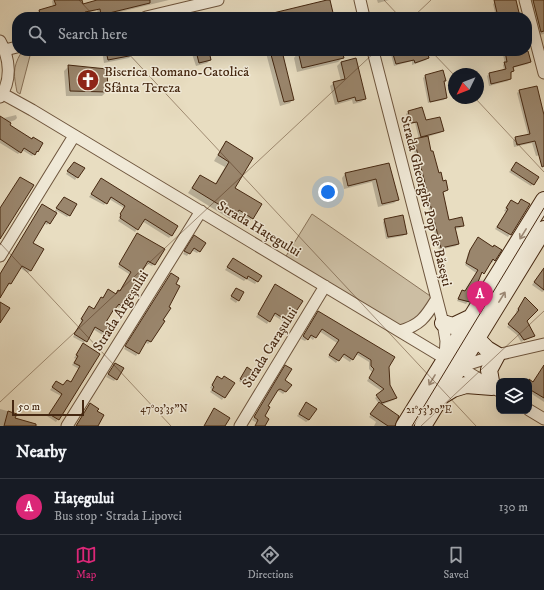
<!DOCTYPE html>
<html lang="en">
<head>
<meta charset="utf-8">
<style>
	:root { --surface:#171b24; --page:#20242c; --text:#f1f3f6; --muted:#9ea1a6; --line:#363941; --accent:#db2777 }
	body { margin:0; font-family:"IM FELL DW Pica",serif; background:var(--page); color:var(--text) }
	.controls { position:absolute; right:12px; bottom:12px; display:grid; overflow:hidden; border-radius:8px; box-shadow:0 4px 16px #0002 }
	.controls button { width:36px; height:36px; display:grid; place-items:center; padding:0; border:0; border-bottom:1px solid var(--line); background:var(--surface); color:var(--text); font:20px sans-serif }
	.compass { position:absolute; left:448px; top:68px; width:36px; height:36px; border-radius:50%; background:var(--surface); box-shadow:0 4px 16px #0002; rotate:227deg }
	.scale { position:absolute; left:12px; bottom:10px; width:72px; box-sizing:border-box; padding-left:4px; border:2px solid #462811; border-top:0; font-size:11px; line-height:14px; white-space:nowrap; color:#462811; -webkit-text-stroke:3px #f0e9d7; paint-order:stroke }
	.you { position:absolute; left:328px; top:192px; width:14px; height:14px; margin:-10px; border:3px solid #fff; border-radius:50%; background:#1a73e8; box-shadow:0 0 0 6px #1a73e833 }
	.badge { display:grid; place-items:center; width:26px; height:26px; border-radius:50%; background:var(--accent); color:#fff; font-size:13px; font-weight:700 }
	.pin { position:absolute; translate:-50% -33px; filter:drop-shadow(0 1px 2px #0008) }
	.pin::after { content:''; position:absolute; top:21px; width:14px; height:12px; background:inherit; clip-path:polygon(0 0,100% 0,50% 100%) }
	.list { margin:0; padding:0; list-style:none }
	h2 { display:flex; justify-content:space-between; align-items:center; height:52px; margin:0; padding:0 16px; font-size:17px }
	h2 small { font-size:13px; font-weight:400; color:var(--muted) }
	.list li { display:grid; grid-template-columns:26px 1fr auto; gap:12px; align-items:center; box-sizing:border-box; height:56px; padding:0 16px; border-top:1px solid var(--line) }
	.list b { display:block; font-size:15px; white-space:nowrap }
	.list p { margin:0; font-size:13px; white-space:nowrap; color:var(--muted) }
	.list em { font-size:13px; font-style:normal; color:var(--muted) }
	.icon { flex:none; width:22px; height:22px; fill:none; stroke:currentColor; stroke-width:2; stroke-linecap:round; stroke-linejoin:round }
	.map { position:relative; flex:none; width:544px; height:426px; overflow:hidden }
	.search { position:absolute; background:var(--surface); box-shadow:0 4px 16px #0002; left:12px; right:12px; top:12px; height:44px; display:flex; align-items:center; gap:10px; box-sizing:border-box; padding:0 14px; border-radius:16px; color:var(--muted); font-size:15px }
	.sheet { height:108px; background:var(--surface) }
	nav { display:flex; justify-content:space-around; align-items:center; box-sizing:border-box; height:56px; border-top:1px solid var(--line); background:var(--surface); font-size:11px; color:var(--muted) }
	nav a { display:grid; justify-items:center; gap:2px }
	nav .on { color:var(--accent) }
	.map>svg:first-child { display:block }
	.green { fill:#ccbea3; stroke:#89735a }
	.shadow { fill:#0003 }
	.building { fill:#9a866d; stroke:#462811 }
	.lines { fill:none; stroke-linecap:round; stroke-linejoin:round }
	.street-casing { stroke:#6e553d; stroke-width:13 }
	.secondary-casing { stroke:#462811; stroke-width:18 }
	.street { stroke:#f0e9d7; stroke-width:11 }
	.secondary { stroke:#f0e9d7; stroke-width:16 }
	.tram { stroke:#462811; stroke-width:1 }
	.oneway { stroke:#9b8874 }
	.ticks { fill:none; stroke:#462811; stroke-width:1; stroke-opacity:0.45 }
	.labels { text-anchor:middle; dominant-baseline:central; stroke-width:3; stroke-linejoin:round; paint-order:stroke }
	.poi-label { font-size:14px; fill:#462811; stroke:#f0e9d7; text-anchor:start }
	.street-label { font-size:14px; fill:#462811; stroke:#f0e9d7 }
	.ticks-label { font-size:10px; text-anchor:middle; fill:#462811; stroke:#f0e9d7; stroke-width:3; stroke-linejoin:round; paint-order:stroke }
</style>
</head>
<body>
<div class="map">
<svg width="544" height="426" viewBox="0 0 544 426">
	<rect width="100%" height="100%" fill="#e8ddc1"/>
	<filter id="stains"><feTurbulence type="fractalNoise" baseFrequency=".005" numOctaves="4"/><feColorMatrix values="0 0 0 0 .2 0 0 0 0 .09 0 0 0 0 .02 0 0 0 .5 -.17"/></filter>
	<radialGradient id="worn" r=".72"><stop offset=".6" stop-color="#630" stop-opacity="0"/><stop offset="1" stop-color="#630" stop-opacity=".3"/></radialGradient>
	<path class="green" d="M31,52L20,94L17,92C14,76 12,68 21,53Z
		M312,214L436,300L400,331L283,261Z"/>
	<path class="shadow" d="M53,0H81L83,5L97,1V0H169L99,17L97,10L85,14L86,17H36H38L37,13L39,11L53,7L52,1Z
		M377,0H389L378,3Z
		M499,0H514L519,17H496L493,4Z
		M531,0H544V34L539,35Z
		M415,12L416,17H395Z
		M527,50L530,62L528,64L512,68L513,71L511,73L510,79L508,81L489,86L487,76L489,74L504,70L503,65L505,63L502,51Z
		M102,51H132L133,54L129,58L104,63Z
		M191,51H217L209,53L210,60L207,63L196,66Z
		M268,51H281L293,99L290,103L280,106L266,53Z
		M306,51H341L343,57L338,62L297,72L294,58L298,53Z
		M390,51H426L428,58L426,60L412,65V61L394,66Z
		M355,59L365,99L361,102L353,104L352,100L335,105L330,86L334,83L341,81L337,66L341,62Z
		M69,66L107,91L102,96H66L64,71Z
		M442,72L443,82L446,97L444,100L428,103L423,78L425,76Z
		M519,91L544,118V154L536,156L532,143L514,147L513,141L515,138L528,135L517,93Z
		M422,109L425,121L443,131L440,133L427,137L438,174L447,190L442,193L448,221L463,225L460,228L455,229L458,244L456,246L439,250L412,142L415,140L419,139L415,123L408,125L406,114L408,112Z
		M16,115L17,118L15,120L7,123L32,140L42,143L37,151L32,156L22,150L18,154L0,143V119Z
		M227,143L234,188L252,218L248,223L235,215L230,219L188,193L196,181L201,176L215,184L225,167L214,161L222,147Z
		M74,163L83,168L75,180L66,174Z
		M516,163L533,184L531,186L509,172Z
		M389,164L397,200L394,203L378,207L372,182L344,189L342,178L345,174Z
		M101,179L177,226L171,236L169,238L142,221L135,232L118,221L120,218L119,217L124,208L109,199L104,205L89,197Z
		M521,200L528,205L508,237L495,229L506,212L504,211L509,203L511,201L517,205Z
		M62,201L69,215L67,217L57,211L47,225L44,223L32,243L43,250L30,271L28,273L20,268L10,284L8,286L7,285L0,296V274L40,207L54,212Z
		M385,220L406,233L403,236L386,239L383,222Z
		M137,234L154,264L152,266L146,263L136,280L142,284L136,294L133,296L129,293L122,306L119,308L116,306L105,322L111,326L106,334L104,336L93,329L84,343L73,337L81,322L80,321L87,309L89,307L93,309L106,293L115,295L119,292L129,274L118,267Z
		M192,239L200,251L197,253L191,250L187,256L183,254Z
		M478,239L492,248L500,250L494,260L492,263L490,261L483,273L481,275H480L477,283L479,284L466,304L457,301L460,294L462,292H465L476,273L465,265L468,253Z
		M233,259L261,276L255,284L246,279L244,281L225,270Z
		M544,267V291L542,292L532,285Z
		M171,274L175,284L162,320L163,321L150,342L148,344L145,342L136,356L124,349Z
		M275,285L289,321L286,323L273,315L267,324L256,317Z
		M234,291L243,293L236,303L230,299Z
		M525,299L519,328L534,335L521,342L517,335L507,327L517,313L516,311Z
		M316,314L388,367L389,385L396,398L394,400L381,405L394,426H374L376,422L369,417L379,404L375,398L383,392L367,381L372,372L369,369V362L356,354L350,362L341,356L336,363L328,357L337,343L319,331L313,340L309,337L305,341L301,339Z
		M83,345L99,354L56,422L47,416L61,396L50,390L56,382L63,386L70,383L79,369L72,365L76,359L74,358Z
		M115,364L116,379L114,381L106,377Z
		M283,369L285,392L283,394L277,390L267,407L263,416V426H255L257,423L252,420Z
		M245,371L250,384L247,386L239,381Z
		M540,373L544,376V402L529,392V383H532Z
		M215,379L222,380L233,383L222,400L210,392L212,389L210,388Z
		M306,403L309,420L306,422L297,416Z
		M0,409L14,413V418L38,426H0Z"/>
	<path class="building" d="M54,0H82L83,4L97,0H150V3L101,15L100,9L85,12L87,17H41L39,10L56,5Z
		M327,0H330L334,17H269V14Z
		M494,0H516L520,17H498Z
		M533,0H544V31L541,32Z
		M106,51H133L134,55L108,60Z
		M196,51H209L211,60L199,63Z
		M270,51H282L294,100L284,102Z
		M298,51H342L344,58L302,68Z
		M392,51H427L429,58L415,63L414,60L396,64Z
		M505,51H528L531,62L513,67L514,71L511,72V79L491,84L489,73L506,69L504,62H507Z
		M356,58L366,99L356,101L355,97L338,102L333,82L345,79L341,62Z
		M68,65L107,69L108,92L70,91Z
		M443,70L446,81H444L447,98L430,102L425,75Z
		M537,86L544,115V166L542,167L535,141L517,145L515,137L530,134L519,90Z
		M422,107L426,120L440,117L444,131L421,137L417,122L411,123L408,111Z
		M0,116L11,123L10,125L32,139L33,137L43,143L38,152L37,151L35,155L24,148L21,153L0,139Z
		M428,136L431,151H433L439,173L441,172L443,181L446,180L448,190L443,192L449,220L462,217L464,226L455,227L459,244L441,248L414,139Z
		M226,141L253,158L235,188L262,204L253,219L239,210L236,215L192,188L200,175L216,184L229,162L218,155Z
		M74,162L85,168L78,178L67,171Z
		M516,162L539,177L534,185L511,170Z
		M389,163L399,200L382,204L376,179L348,186L345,173Z
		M20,177L34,185L0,239V208Z
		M101,178L178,226L172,236L145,219L138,230L120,218L121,215L120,214L125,206L111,197L107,204L91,194Z
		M64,197L77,204L70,216L56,208Z
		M521,199L530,204L511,235L497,227L508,209L506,208L511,200L518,204Z
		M42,204L57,213L50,224L46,221L33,243L44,249L31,271L22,266L11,284L9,283L0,298V274Z
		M403,215L407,234L388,237L384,219Z
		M137,233L165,249L155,265L148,261L137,280L143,283L136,294L132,291L122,307L119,304L115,309H114L106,322L112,325L107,334L95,327L87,342L74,334L83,320L81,319L89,306L94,309L101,297L103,298L108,289L116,294L118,290L120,291L131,272L119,264Z
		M194,235L206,243L200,252L194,248L190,254L184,251Z
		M478,237L493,247L494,245L502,250L495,261L493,259L484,274L482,272L478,282L481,284L476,291L475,290L470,302L458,299L462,290L465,291L478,270L466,263L470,250Z
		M233,258L262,276L258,282L248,276L247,279L227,267Z
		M544,268V290L534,282Z
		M171,273L179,278L176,284L180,286L169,307L171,308L163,320L165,321L151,342L147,340L139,354L125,346Z
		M275,284L303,301L289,322L275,313L270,322L258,314Z
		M236,288L244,292L239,301L231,296Z
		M525,297L538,310L527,321L535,336L524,340L519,333L508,324L519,310L518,309Z
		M0,302L10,308L0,323Z
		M318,311L395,357L389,367L390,385L397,398L382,403L376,395L384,389L369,378L374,369L371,366V360L358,352L353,360L344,354L339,361L329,355L339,340L322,329L316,338L311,335L308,340L303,336Z
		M83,343L100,354L59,420L49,414L62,394L52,387L56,381L63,385L67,380L71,382L80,366L74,363L78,356L76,355Z
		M115,363L124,368L117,380L108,374Z
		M285,365L292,369L285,380L292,385L286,392L280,389L278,390L268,406L270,407L265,416L269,419L265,426H255L258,420L254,417Z
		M544,365V398L529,389V379L533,382Z
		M247,367L257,374L250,384L240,379Z
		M217,376L222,379L224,376L235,383L225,398L212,390L214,387L212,385Z
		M306,402L317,409L309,420L299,414Z
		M379,402L399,416L395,426H388L370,414Z
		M90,403L99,409L97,411L104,415L98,426H76Z
		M214,408L230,418L225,426H204Z
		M8,411L17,414L15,418L36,424V426H4Z"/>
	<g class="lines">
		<g class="street-casing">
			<path id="street" d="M360,0L364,17
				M525,0L544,73
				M146,17L218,0
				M0,41C10,58 12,81 0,97
				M5,50L17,47
				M373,51L443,323L446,341L445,357
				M3,94L32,110L499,391
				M0,256L74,136
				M400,331C420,325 425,318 436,300
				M459,367L497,355L544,344
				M529,410L544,419
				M67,426L201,211
				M240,426L325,286"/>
		</g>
		<g class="secondary-casing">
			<path id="secondary" d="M443,323L453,326L472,317
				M440,397L453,389L466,385L492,387L489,370L497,355L487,349L476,338
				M404,426L544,200
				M423,426L544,229"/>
		</g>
		<use href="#street" class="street"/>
		<use href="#secondary" class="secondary"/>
		<path class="tram" d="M412,426L544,208"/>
	</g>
	<defs><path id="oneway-shaft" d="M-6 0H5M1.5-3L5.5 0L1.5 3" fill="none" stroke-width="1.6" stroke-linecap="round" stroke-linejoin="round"/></defs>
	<g class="oneway">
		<use href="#oneway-shaft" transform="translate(523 234) rotate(122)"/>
		<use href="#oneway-shaft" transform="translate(502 297) rotate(-58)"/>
		<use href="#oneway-shaft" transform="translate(432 380) rotate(121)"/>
	</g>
	<path class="ticks" d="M79,0L95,17M384,0L400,17M413,17L431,0M126,51L476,426M431,51L454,75M475,98L544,172M0,243L171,426M0,402L376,51M421,426L544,311"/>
	<defs>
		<g id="church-disc" transform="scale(1.15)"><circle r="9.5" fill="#8f2418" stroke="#f0e9d7"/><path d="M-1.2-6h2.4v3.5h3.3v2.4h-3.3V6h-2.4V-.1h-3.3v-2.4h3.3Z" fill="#fff"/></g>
	</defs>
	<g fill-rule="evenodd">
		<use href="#church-disc" x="88" y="80"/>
	</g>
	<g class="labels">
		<g class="poi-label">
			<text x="104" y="72">Biserica Romano-Catolică<tspan x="104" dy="16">Sfânta Tereza</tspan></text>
		</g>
		<g class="street-label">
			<text transform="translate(426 201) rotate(76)">Strada Gheorghe Pop de Băsești</text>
			<text transform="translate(259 229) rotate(31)">Strada Hațegului</text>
			<text transform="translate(121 311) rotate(-58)">Strada Argeșului</text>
			<text transform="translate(270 348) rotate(-58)">Strada Carașului</text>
		</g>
	</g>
	<g class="ticks-label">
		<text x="164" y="412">47°03'35"N</text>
		<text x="429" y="413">21°53'50"E</text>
	</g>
	<rect width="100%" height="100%" filter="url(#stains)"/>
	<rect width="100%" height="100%" fill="url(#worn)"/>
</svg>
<div class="controls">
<button><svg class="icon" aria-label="layers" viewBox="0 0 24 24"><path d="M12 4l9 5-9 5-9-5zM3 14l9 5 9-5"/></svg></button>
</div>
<svg class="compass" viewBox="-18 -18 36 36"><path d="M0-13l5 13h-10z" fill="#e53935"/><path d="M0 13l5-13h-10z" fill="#9ea1a6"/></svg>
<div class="scale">50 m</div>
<div class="you"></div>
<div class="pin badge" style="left:480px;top:314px">A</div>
<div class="search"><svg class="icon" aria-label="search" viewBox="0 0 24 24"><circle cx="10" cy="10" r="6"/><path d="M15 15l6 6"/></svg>Search here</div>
</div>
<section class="sheet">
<h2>Nearby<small></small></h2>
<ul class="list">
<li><span class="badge">A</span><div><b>Hațegului</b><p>Bus stop · Strada Lipovei</p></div><em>130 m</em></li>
</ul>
</section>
<nav>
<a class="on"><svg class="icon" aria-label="map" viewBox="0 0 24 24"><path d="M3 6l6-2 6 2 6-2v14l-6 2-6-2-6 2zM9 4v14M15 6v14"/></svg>Map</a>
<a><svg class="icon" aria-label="directions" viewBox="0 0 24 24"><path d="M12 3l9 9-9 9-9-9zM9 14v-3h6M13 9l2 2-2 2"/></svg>Directions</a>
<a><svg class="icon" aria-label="saved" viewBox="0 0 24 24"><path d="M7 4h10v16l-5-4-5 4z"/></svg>Saved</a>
</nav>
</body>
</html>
